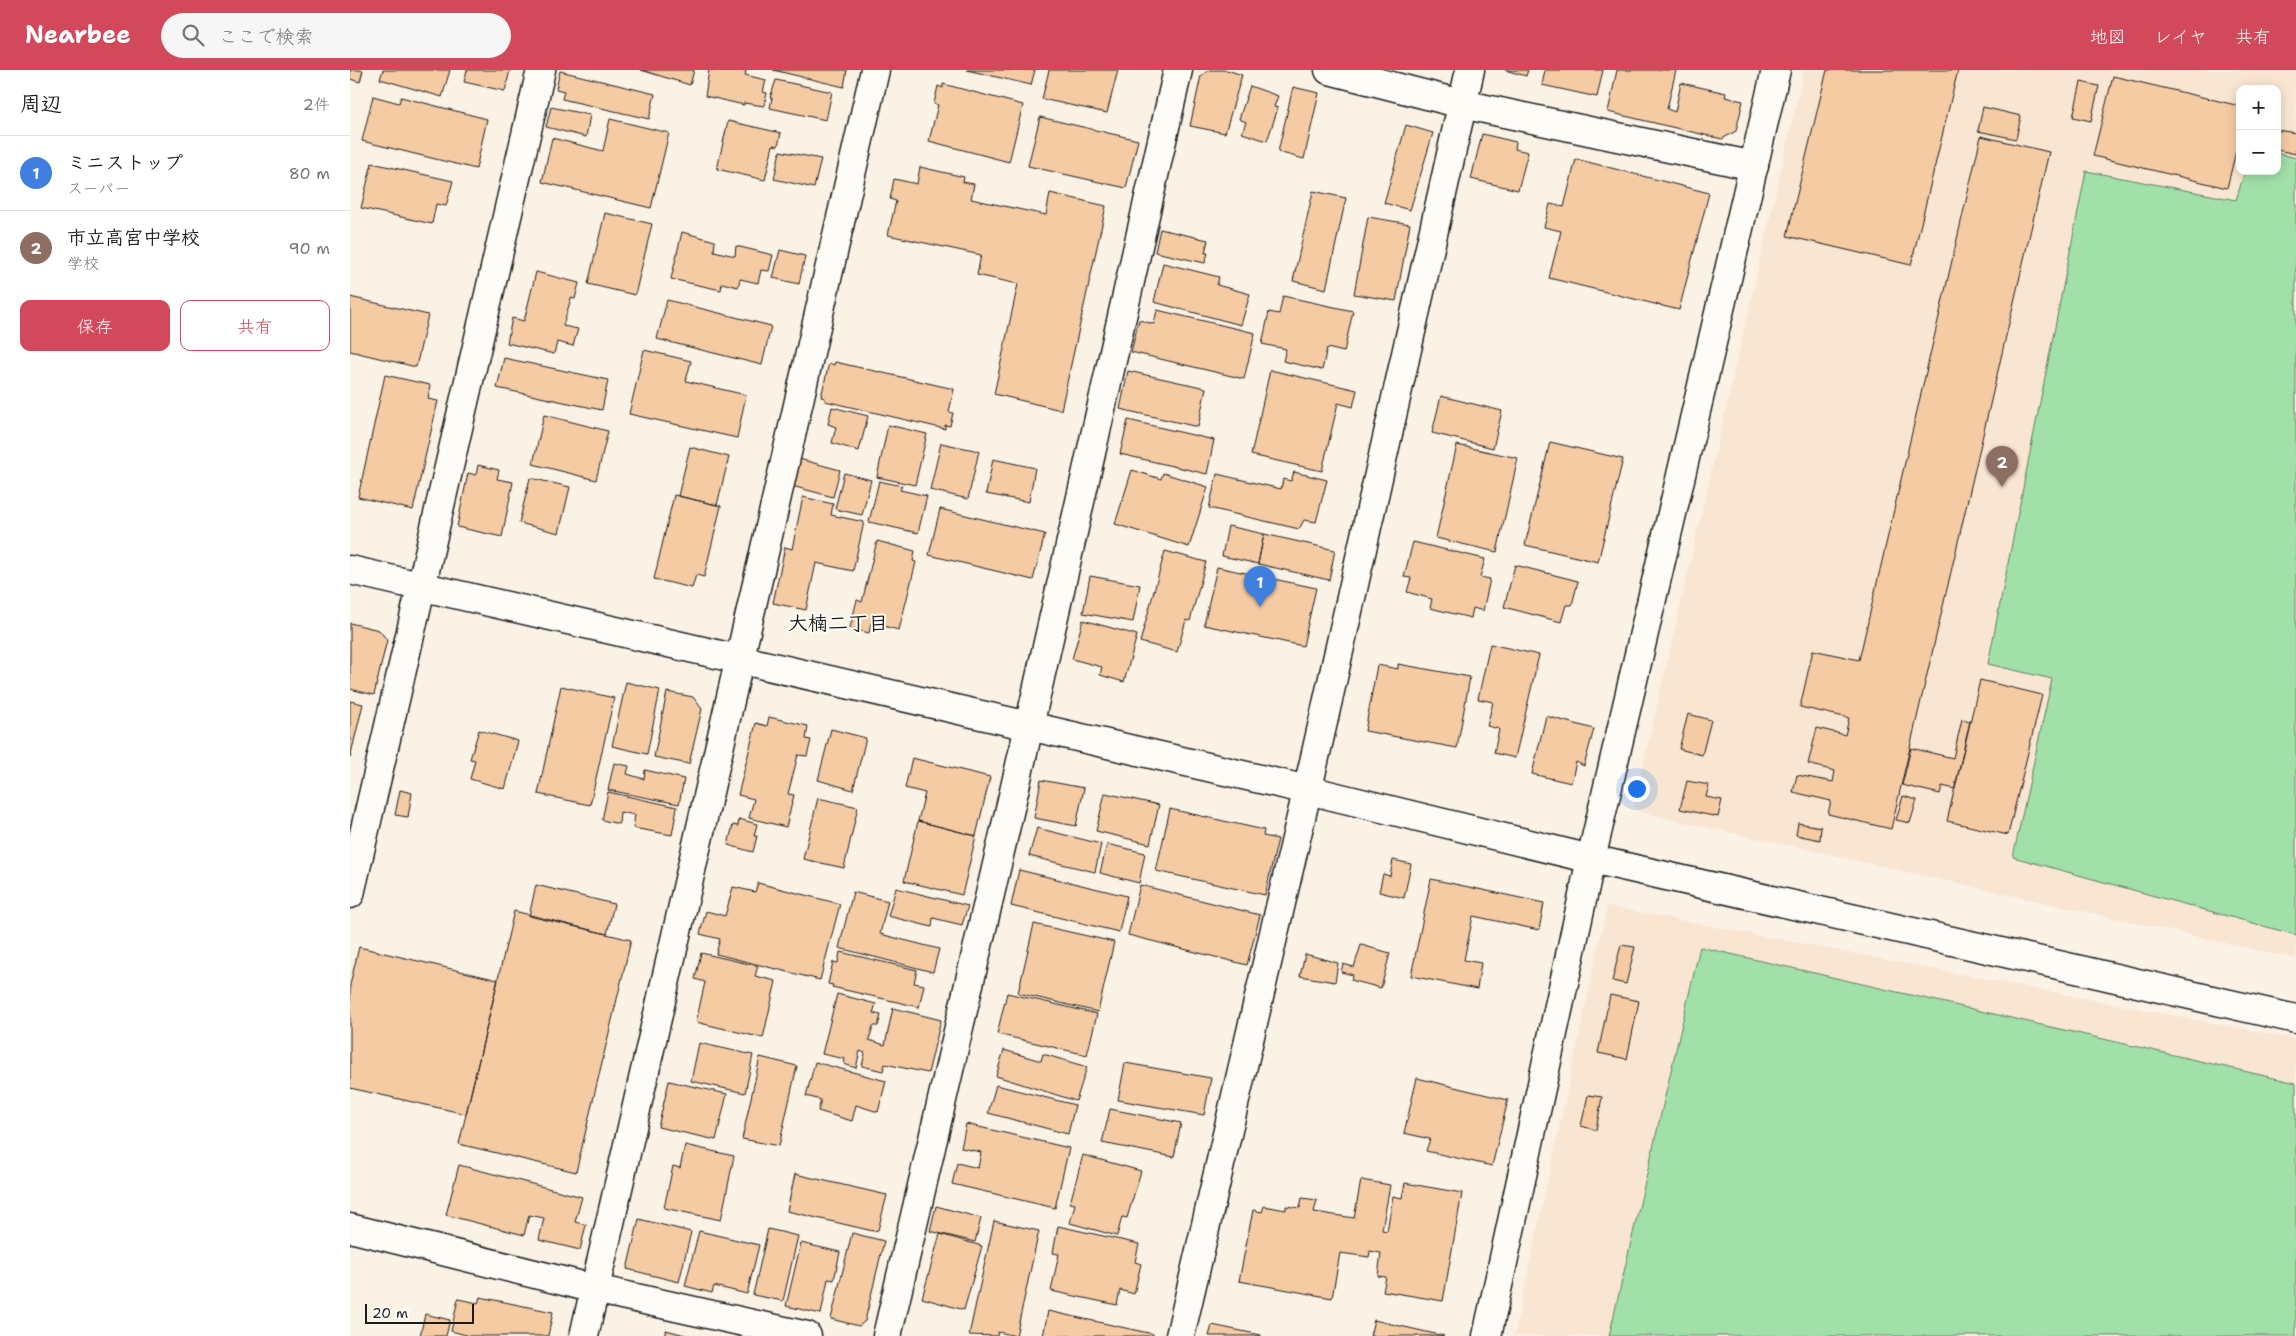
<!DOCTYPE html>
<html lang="ja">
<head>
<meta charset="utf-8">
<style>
	:root { --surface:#fff; --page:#f6f6f6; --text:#202124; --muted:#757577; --line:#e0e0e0; --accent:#d1495b }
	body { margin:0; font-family:"Shantell Sans","Klee One",sans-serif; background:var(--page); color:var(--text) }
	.controls { position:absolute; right:15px; top:15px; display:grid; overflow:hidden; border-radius:10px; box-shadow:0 2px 12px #0003 }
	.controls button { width:45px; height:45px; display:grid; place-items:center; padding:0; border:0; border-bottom:1px solid var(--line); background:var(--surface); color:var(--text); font:25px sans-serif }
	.scale { position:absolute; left:15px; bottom:12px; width:109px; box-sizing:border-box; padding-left:5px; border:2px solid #1c1c1c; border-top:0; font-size:14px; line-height:18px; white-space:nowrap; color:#1c1c1c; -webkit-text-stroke:4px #fdfcf7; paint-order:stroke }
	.you { position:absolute; left:1286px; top:718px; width:18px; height:18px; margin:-12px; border:4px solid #fff; border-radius:50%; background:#1a73e8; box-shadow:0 0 0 8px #1a73e833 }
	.badge { display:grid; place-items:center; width:32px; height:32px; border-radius:50%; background:var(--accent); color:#fff; font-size:16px; font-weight:700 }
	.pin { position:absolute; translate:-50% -41px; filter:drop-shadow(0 1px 2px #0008) }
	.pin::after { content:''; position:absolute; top:26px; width:18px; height:15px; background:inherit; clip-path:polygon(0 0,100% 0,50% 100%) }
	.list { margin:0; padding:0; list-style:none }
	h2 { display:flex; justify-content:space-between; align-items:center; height:65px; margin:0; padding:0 20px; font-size:21px }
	h2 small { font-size:16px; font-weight:400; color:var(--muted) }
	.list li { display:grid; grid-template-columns:32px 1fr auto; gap:15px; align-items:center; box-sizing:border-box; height:75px; padding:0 20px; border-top:1px solid var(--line) }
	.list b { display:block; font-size:19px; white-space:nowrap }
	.list p { margin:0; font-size:16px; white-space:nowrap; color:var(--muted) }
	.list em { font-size:16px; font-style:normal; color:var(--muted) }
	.actions { display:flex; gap:10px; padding:15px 20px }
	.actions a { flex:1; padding:11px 0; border:1px solid var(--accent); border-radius:10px; text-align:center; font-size:18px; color:var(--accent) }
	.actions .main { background:var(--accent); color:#fff }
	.icon { flex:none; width:28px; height:28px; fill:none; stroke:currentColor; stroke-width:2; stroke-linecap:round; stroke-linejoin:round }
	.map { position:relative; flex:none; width:1946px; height:1266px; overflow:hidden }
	header { display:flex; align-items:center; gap:30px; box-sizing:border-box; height:70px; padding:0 25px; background:var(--accent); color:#fff }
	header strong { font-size:24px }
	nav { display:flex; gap:28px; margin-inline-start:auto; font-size:18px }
	.search { width:350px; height:45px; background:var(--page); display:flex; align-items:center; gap:12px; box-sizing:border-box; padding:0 18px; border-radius:28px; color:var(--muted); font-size:19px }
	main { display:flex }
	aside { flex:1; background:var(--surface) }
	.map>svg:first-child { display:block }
	.built { fill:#f9e6d2; fill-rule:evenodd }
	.green { fill:#a1e1a9; stroke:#5e7e62 }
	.building { fill:#f5cba4; stroke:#1c1c1c }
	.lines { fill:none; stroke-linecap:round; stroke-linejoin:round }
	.street-casing { stroke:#1c1c1c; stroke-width:31 }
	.secondary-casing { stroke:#1c1c1c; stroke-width:31 }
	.street { stroke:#fdfcf7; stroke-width:28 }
	.secondary { stroke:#fdfcf7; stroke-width:28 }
	.labels { text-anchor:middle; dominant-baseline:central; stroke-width:4; stroke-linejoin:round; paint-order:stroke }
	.neighbourhood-label { font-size:20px; font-weight:bold; fill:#1c1c1c; stroke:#fdfcf7 }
</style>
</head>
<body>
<header>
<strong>Nearbee</strong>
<div class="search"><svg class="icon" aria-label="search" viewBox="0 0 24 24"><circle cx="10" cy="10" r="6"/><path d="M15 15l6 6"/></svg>ここで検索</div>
<nav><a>地図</a><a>レイヤ</a><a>共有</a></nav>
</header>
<main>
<aside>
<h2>周辺<small>2件</small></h2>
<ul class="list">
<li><span class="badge" style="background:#3f7fe0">1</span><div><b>ミニストップ</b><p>スーパー</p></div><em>80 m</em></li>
<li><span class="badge" style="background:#8d6e63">2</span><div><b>市立高宮中学校</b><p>学校</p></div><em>90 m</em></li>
</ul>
<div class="actions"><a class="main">保存</a><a>共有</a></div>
</aside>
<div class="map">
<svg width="1946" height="1266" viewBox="0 0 1946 1266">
	<rect width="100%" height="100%" fill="#fbf2e6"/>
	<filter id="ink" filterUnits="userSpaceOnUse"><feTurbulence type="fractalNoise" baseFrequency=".02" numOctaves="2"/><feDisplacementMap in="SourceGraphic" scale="10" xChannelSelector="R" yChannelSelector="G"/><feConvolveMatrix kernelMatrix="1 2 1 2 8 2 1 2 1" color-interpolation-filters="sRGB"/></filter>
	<g filter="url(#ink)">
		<path class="built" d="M1454,0H1946V889L1289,742L1284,734ZM1890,19H1927V101H1890Z
			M1257,836L1946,969V1266H1164Z"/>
		<path class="green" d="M1927,83L1946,88V865L1663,787L1702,609L1638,594L1736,101L1886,130L1895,101H1927Z
			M1350,877L1946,1013V1266H1259Z"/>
		<path class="building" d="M0,0H13L10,12L0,9Z
			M33,0H100L92,27L30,9Z
			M117,0H160L155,21L114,12Z
			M291,0H344L340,15Z
			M359,0H392L396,1L395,5L416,10L413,22L417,23L414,36L394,33V35L355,26Z
			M423,0H497L494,17Z
			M617,0H685L681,15Z
			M699,0H768L757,43L692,29Z
			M859,0H877L892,5L875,63L840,56L851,6Z
			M1155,0H1178L1176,6Z
			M1195,0H1253L1247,27L1192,15Z
			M1267,0H1326L1317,39L1325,42L1331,13L1376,23L1375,27L1393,31L1386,61L1372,69L1258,42Z
			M1477,0H1608L1561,195L1437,166Z
			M210,1L305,24L299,49L212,29L214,21L206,19Z
			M1763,6L1890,36V65L1877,118L1743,86Z
			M426,10L482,22L476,50L420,38L422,28H420Z
			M1731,12L1749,16L1741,51L1723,47Z
			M593,14L673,35L659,92L579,71L588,35L584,34L588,16L593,18Z
			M900,16L928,26L924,37L928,38L917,71L892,63L896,52L889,49Z
			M943,17L969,23L954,89L928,82Z
			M23,26L49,33L51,27L137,49L126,99L12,71Z
			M201,37L240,45L236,67L196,57Z
			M1633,37L1671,46L1666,69L1628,61Z
			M690,47L788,70L776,118L678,96Z
			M260,49L319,63L301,138L192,112L202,68L253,81Z
			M378,51L431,63L428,76L423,75L415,110L367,99Z
			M1056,55L1083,63L1060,140L1034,133Z
			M1927,60L1946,63V84L1927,80Z
			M1132,64L1166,72L1165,79L1178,82L1168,120L1121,109Z
			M1631,66L1699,82L1541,759L1478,744L1481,731L1443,722L1447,705L1483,712L1485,701L1458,694L1467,658L1495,665L1499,648L1450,637L1463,580L1509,590Z
			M430,81L471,89L464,118L424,109Z
			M1226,89L1359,123L1329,240L1199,208L1211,161L1194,157L1200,134L1214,137Z
			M22,93L103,111L96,136L86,134L82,154L11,138Z
			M570,97L614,107L613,112L624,114L621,129L696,145L700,123L756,136L711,340L644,324L668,214L627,205L631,185L538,165L546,131L540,129L544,109L567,114Z
			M963,121L996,128L976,219L943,211Z
			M255,143L302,154L285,225L238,214Z
			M1018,147L1060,154L1046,231L1004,224Z
			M810,159L858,170L855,183H858L855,193L805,182Z
			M332,162L365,171L364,181L385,186L386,176L423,185L419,201L411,200L408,213L390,209L388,217L372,213L371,220L321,209Z
			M430,180L455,186L449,214L423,208Z
			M813,193L869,207L867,215L900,224L891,255L804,232Z
			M186,202L229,213L225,229L221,228L213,256L228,259L223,276L207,272L204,284L157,273L162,248L174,251Z
			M933,226L1003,241L994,282L977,278L972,300L933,291L936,279L912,274L919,242L929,244Z
			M0,227L78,245L66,297L0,281Z
			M317,230L421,256L412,295L307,269Z
			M807,240L905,263L894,309L781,282L789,250L804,254Z
			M294,280L341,291L336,311L396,325L387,368L279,344Z
			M154,288L258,310L252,340L147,318Z
			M485,292L604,319L599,342L603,343L600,356L595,355V359L475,331V328L471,327L479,293L484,295Z
			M920,300L1007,320L1003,337L988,333L972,401L901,385Z
			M778,301L856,318L848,357L770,339Z
			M35,305L80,315L78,329L88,331L63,440L8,427Z
			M1091,326L1152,341L1143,378L1082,363Z
			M482,337L518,346L509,381L482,373L486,357L478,354Z
			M194,345L258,361L246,410L183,394Z
			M778,350L864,370L857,404L770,384Z
			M538,355L577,364L565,415L527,407Z
			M1200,372L1273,389L1248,492L1175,475Z
			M591,373L629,381L618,429L580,420Z
			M1107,375L1168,388L1147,482L1086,468Z
			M340,377L379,387L367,435L328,426Z
			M449,389L490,400L483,427L442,416Z
			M643,389L685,398L679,432L636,424Z
			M128,395L149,400L147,409L163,412L152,467L107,457L118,403L126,405Z
			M782,400L811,409L813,403L858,417L839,477L765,454Z
			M944,402L977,410L966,452L954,450L949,459L859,438L867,404L931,419L933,409L941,411Z
			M494,403L521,410L512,445L485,439Z
			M180,408L220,417L209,463L169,453Z
			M529,411L552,416L550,420L577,426L568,463L519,452Z
			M324,425L371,436L354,507L346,505L342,518L304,509Z
			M453,427L483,434L481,445L514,452L503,501L466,493L456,540L423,533L435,477L442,479Z
			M590,439L695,464L683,510L579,485Z
			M878,456L914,464L908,494L872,486Z
			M914,464L985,480L979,510L908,494Z
			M527,471L565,481L563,491L566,492L549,560L521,553L519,563L500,558L507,530L512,532Z
			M1063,472L1135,489L1130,507L1140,509L1133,541L1123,538L1121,548L1080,538L1082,529L1057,522L1061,508L1054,507Z
			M815,481L856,492L840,551L836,550L827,582L790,572Z
			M1165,495L1228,511L1222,535H1216L1211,552L1154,537Z
			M867,497L966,518L953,576L854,555Z
			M740,506L790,515L783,552L733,543Z
			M733,550L787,565L774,612L750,605L752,597L722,589Z
			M0,553L29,560L37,570L24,625L0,619Z
			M1140,574L1189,585L1165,688L1144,683L1149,659L1137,656L1143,632L1128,629Z
			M1048,594L1120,607L1107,678L1015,661L1027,595L1048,599Z
			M1630,610L1692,625L1658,765L1597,751Z
			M276,612L310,620L297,684L262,676Z
			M211,616L264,628L240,735L188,724Z
			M317,622L343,627L352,639L339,694L304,687Z
			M0,631L13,634L0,688Z
			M1338,644L1361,650L1352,685L1329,679Z
			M1196,646L1244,659L1234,696L1226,692L1221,713L1182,704Z
			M419,647L458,656L456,669L461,670L457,686L448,685L438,724L444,725L436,757L399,748L404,729L388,725L406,653L417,656Z
			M1612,649L1620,651L1605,719L1592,716L1590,724L1552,715L1561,678L1603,688Z
			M481,659L516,668L503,720L468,710Z
			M129,660L168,671L155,719L120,709L125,690L120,689Z
			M562,688L640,707L626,766L568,751L575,723L555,718Z
			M264,693L279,696L277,704L294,709L295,700L334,709L329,734L258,720Z
			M691,710L734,718L726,756L684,748Z
			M1337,711L1359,715L1356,727L1372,730L1368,747L1330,739Z
			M50,720L62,723L58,747L45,745Z
			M258,722L327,737L322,765L283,758L285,745L270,742L269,754L252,750Z
			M755,723L809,735L800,774L746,761Z
			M1553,726L1567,730L1560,753L1546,750Z
			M468,728L508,737L494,798L453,789Z
			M820,739L914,760L913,766L928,769L915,825L806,801Z
			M389,749L407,754L404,766H407L403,782L378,775L383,755L388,756Z
			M568,751L626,766L612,825L554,811Z
			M1448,753L1471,757L1470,770L1446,765Z
			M687,758L751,774L745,802L679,786Z
			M757,774L795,783L789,813L750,803Z
			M1043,790L1061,794L1054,828L1029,822L1033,804L1040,806Z
			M669,800L777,826L769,862L661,836Z
			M1081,809L1194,833L1189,860L1123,846L1114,890L1131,893L1127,919L1061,906Z
			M408,813L490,834L470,910L366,884L370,869L350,864L356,841L375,846L383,817L405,822Z
			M186,815L264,834L257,864L179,846Z
			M790,815L910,845L897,895L778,865Z
			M546,818L618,836L612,855L583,848L582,857L538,846Z
			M503,822L538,831L530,864L589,879L583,902L489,878Z
			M164,841L281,870L226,1102L109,1074Z
			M684,854L764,872L748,942L668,923Z
			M1011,875L1040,883L1031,918L1001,910L1003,905L991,902L993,894L1004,897Z
			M1271,875L1285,877L1276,914L1262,911Z
			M9,877L148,910L116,1044L0,1018V915Z
			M490,882L567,900L564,913L574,915L569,937L482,917L483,915L478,914L483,892L488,893Z
			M351,883L408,896L405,906L426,911L413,968L346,952L355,912L345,909Z
			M955,884L988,893L985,912L950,906Z
			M657,923L747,944L737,985L647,964Z
			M487,924L526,934L523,943L531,945L528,956H523L519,970L535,975L543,938L591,950L578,1003L535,994L533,1001L512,996L515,983L510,981L506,998L494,994L495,989L472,984Z
			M1260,925L1289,931L1277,989L1248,983Z
			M349,973L403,985L395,1023L341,1011Z
			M654,980L691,991L693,984L737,997L726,1031L646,1006Z
			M410,987L447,996L429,1076L392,1069Z
			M465,992L536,1011L528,1042L506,1035L502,1051L468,1041L471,1030L456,1026Z
			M775,993L861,1008L854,1045L768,1030Z
			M1067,1008L1158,1030L1142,1096L1076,1081L1080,1069L1054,1063Z
			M319,1011L377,1024L366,1070L308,1057Z
			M646,1015L725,1035L718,1064L638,1043Z
			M1238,1025L1252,1027L1246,1060L1231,1056Z
			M760,1039L831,1053L824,1087L752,1073Z
			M616,1054L719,1078L705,1138L602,1114L607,1093L628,1098L631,1082L611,1078Z
			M335,1075L384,1086L371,1150L314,1138L323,1096L330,1098Z
			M733,1085L791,1101L777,1148L772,1147L767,1166L720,1153L725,1134L720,1133Z
			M109,1095L232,1127L225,1152L236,1155L230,1180L189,1170L194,1148L179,1145L174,1165L96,1145Z
			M445,1104L537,1125L528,1160L523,1161L437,1141Z
			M1011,1110L1040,1115L1032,1160L1037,1161L1043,1126L1052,1128L1055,1113L1112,1123L1093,1231L1033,1221L1036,1207L1028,1206L1031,1183L1020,1181L1019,1187L990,1183L982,1228L889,1211L903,1140L912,1142L914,1136L936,1140V1136L950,1138L952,1128L967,1130L964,1142L1004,1148Z
			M586,1136L631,1148L625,1172L580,1161Z
			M289,1149L341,1162L329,1212L277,1199Z
			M644,1151L689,1161L666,1266L648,1262L647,1266L619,1265Z
			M708,1156L789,1174L785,1192L791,1194L784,1224L770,1220L767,1235L701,1221L709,1184L703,1183Z
			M418,1159L448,1166L433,1231L403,1225Z
			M349,1161L409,1175L397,1224L364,1216L362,1223L335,1216Z
			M502,1163L534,1171L515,1251L509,1256L481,1249Z
			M590,1164L632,1176L614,1240L572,1228Z
			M451,1173L490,1182L484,1210L478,1209L471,1244L436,1236Z
			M130,1227L203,1242L198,1266H120L101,1261L108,1229L128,1233Z
			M698,1241L803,1264V1266H693Z
			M75,1244L100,1250L96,1266H70Z
			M1024,1250L1094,1266H1020Z
			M862,1255L911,1265V1266H859Z
			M316,1260L339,1266H314Z"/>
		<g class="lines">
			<g class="street-casing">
				<path id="street" d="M979,0L1112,34L1404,96
					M0,824L191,0
					M0,1158L245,1219L457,1266
					M234,1266L525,0
					M537,1266L672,687L828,0
					M830,1266L966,683L1120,0"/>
			</g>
			<g class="secondary-casing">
				<path id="secondary" d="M0,500L958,720L1241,789L1946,949
					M1137,1266L1241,789L1426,0"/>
			</g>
			<use href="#street" class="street"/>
			<use href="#secondary" class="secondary"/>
		</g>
	</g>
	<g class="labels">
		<g class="neighbourhood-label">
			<text x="488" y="553">大楠二丁目</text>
		</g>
	</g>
</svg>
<div class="controls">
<button>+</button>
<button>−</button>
</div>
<div class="scale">20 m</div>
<div class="you"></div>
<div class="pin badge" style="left:910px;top:537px;background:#3f7fe0">1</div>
<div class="pin badge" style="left:1652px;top:417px;background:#8d6e63">2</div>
</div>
</main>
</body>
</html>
